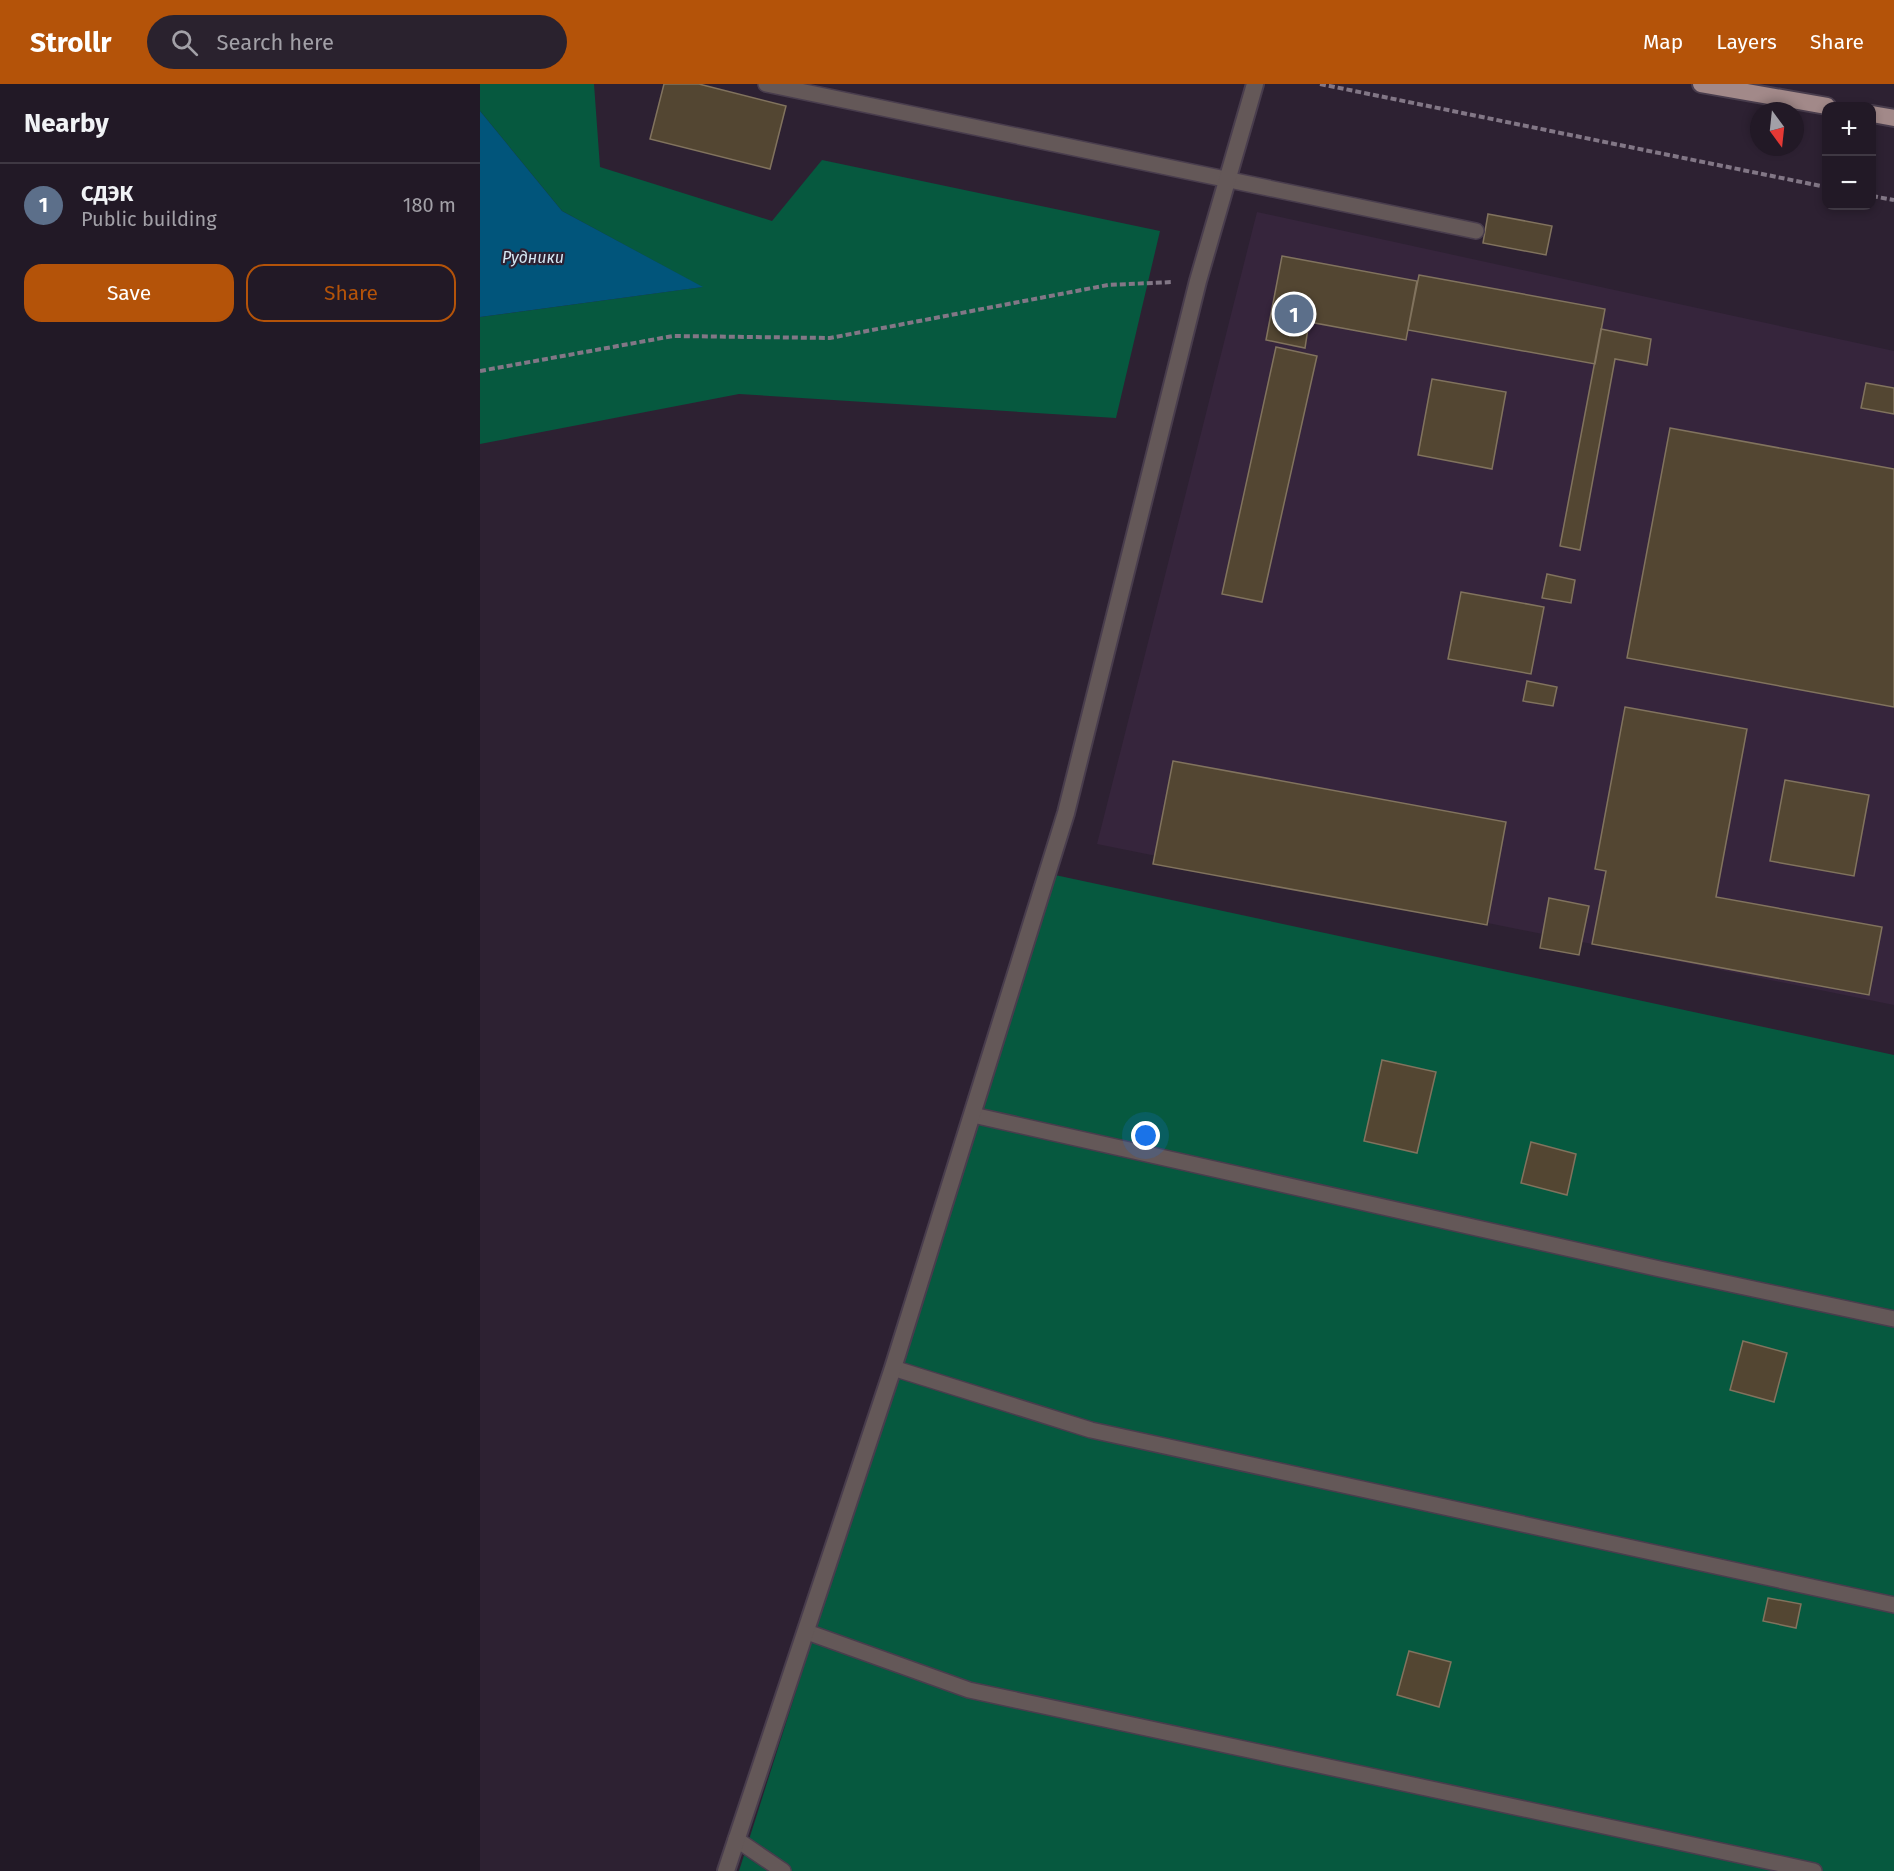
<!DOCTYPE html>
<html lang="en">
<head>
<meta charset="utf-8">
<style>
	:root { --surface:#221926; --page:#2a222e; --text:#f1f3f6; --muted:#a2a0a7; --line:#3f3843; --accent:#b45309 }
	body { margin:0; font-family:"Fira Sans",sans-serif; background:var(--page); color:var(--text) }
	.controls { position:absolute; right:18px; top:18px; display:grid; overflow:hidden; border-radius:12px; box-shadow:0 3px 9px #0003 }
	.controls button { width:54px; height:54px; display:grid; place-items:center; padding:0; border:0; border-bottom:2px solid var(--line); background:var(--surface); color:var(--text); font:30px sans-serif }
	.compass { position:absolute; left:1270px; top:18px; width:54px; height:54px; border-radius:50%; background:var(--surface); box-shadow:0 3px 9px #0003; rotate:165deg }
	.you { position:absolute; left:666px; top:1052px; width:21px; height:21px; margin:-15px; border:4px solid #fff; border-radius:50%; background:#1a73e8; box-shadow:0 0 0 9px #1a73e833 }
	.badge { display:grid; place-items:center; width:39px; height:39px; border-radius:50%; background:var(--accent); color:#fff; font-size:20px; font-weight:700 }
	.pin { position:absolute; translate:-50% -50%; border:3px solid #fff; box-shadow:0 2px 6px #0006 }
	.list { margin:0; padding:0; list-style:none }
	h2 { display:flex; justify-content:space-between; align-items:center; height:78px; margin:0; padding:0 24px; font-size:26px }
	h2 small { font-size:20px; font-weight:400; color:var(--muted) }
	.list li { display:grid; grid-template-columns:39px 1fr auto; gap:18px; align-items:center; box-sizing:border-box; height:84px; padding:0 24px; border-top:2px solid var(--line) }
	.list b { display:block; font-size:22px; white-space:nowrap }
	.list p { margin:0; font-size:20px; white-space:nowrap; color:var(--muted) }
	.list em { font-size:20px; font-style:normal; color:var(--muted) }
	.actions { display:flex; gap:12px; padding:18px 24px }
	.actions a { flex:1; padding:14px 0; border:2px solid var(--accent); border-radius:18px; text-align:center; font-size:21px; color:var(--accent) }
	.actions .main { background:var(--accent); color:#fff }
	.icon { flex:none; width:33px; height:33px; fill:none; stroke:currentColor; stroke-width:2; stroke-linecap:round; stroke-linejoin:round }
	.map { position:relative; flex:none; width:1414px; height:1787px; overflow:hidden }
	header { display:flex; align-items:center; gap:36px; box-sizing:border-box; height:84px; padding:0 30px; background:var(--accent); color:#fff }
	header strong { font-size:28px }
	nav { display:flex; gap:33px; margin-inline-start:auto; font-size:21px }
	.search { width:420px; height:54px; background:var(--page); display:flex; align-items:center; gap:15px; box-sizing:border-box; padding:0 21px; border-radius:33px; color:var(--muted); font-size:22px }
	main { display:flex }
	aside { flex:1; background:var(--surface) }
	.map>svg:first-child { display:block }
	.built { fill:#36253c }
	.green { fill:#06593f }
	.water { fill:#01557b }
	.building { fill:#534632; stroke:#81735e; stroke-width:1.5 }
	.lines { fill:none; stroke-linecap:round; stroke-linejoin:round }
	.service-casing { stroke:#493d4d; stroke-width:18 }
	.minor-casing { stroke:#493d4d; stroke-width:20 }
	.primary-casing { stroke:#493d4d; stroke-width:20 }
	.path { stroke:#827786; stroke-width:4; stroke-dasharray:6 3; stroke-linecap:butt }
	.service { stroke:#645858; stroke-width:15 }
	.minor { stroke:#645858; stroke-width:16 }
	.primary { stroke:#a28989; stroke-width:16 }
	.labels { text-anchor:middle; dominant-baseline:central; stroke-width:4.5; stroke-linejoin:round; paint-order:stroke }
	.water-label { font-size:16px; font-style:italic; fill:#d5e7f3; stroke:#2d2132 }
</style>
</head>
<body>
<header>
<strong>Strollr</strong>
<div class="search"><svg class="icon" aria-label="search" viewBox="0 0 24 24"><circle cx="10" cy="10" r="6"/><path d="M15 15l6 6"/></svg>Search here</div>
<nav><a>Map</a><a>Layers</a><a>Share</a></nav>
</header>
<main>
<aside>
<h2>Nearby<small></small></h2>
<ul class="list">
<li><span class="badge" style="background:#5c6f8a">1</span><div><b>СДЭК</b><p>Public building</p></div><em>180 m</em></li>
</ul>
<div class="actions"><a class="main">Save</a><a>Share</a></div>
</aside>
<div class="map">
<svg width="1414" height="1787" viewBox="0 0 1414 1787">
	<rect width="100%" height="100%" fill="#2d2132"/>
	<path class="built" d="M777,128L1414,267V921L617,760Z"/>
	<path class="green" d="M0,0H114L120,83L292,137L342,76L680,147L636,334L259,310L0,360V233L222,203L82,127L0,27Z
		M575,791L1414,971V1787H259Z"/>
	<path class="water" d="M0,27L82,127L223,203L0,233Z"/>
	<path class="building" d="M184,0H219L306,22L290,85L170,55Z
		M1008,130L1072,142L1066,171L1003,159Z
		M802,172L937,197L926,256L829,238L825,264L786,256Z
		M939,191L1125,225L1115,280L928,246Z
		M1121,245L1171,255L1167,281L1135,275L1100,466L1080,462Z
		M796,263L837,272L782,518L742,510Z
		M952,295L1026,308L1012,385L938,371Z
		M1386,299L1414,304V330L1381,324Z
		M1190,344L1414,385V623L1147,574Z
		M1067,490L1095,496L1091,519L1062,514Z
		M981,508L1064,523L1051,590L968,575Z
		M1047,597L1077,603L1073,622L1043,617Z
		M1145,623L1267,645L1236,813L1402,843L1389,911L1112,860L1126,787L1115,785Z
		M693,677L1026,738L1007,841L673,780Z
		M1305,696L1389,711L1374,792L1290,777Z
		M1069,814L1109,822L1099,871L1060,864Z
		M902,976L956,988L937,1069L884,1057Z
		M1051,1058L1096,1070L1087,1111L1041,1099Z
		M1263,1257L1307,1269L1294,1318L1250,1306Z
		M1288,1514L1321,1520L1316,1544L1283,1537Z
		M929,1567L971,1578L959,1623L917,1611Z"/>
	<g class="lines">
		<g class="service-casing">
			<path id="service" d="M286,0L996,147
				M493,1031L1180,1185L1414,1235
				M413,1284L611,1346L1414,1521
				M327,1548L489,1606L1334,1787
				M256,1755L303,1787"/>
		</g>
		<g class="minor-casing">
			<path id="minor" d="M246,1787L413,1284L586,729L718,197L775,0"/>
		</g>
		<g class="primary-casing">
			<path id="primary" d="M1221,0L1347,22
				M1392,30L1414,34"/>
		</g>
		<path class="path" d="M840,0L1346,103
			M1392,112L1414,116
			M0,287L193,252L350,254L628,201L693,198"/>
		<use href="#service" class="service"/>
		<use href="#minor" class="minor"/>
		<use href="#primary" class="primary"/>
	</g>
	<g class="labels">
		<g class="water-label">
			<text x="53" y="173">Рудники</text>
		</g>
	</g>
</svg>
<div class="controls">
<button>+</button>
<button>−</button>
</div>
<svg class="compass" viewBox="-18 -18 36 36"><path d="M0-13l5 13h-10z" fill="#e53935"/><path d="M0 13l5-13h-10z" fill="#a2a0a7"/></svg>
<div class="you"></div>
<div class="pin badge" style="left:814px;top:230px;background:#5c6f8a">1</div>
</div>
</main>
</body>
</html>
